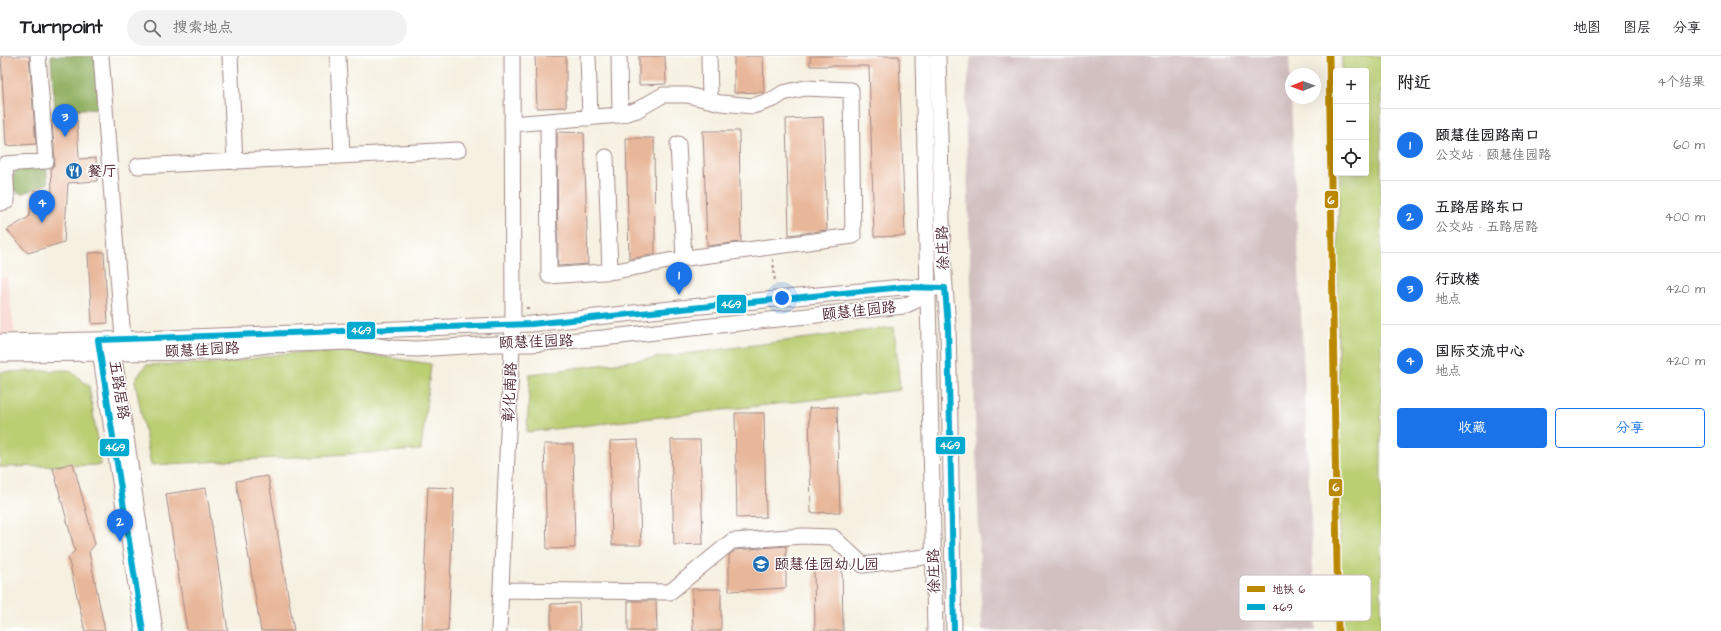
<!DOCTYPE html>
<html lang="zh">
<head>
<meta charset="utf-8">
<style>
	:root { --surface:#fff; --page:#f2f2f2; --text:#202124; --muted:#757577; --line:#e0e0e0; --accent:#1a73e8 }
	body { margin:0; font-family:"Architects Daughter","LXGW WenKai TC",sans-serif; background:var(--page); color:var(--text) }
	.controls { position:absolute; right:12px; top:12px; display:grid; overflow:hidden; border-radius:4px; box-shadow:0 4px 16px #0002 }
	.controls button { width:36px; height:36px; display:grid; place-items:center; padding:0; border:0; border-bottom:1px solid var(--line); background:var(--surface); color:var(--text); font:20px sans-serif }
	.compass { position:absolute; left:1285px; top:12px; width:36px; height:36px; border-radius:50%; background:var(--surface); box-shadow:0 4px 16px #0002; rotate:269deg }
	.you { position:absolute; left:782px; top:242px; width:14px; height:14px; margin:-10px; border:3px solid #fff; border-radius:50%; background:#1a73e8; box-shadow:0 0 0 6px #1a73e833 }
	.badge { display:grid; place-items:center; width:26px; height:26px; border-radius:50%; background:var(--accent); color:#fff; font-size:13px; font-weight:700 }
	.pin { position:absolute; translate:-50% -33px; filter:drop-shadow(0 1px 2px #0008) }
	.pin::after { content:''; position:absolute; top:21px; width:14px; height:12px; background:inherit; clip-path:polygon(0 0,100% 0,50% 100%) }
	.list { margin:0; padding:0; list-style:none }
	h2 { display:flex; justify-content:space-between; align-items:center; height:52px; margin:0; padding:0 16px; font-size:17px }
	h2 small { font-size:13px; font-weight:400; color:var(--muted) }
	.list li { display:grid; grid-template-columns:26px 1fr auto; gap:12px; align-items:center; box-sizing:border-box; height:72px; padding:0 16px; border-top:1px solid var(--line) }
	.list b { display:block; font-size:15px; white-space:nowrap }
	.list p { margin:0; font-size:13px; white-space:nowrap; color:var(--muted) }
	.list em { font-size:13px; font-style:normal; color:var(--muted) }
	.actions { display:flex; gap:8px; padding:12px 16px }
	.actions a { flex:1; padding:9px 0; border:1px solid var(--accent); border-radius:4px; text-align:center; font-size:14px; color:var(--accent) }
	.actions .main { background:var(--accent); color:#fff }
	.icon { flex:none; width:22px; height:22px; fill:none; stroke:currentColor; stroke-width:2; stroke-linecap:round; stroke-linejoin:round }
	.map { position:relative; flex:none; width:1381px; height:575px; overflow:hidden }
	header { display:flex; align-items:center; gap:24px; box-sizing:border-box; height:56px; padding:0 20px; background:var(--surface); border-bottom:1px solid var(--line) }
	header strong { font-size:19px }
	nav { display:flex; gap:22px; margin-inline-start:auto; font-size:14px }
	.search { width:280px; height:36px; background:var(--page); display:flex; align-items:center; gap:10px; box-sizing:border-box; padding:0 14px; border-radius:22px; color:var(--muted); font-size:15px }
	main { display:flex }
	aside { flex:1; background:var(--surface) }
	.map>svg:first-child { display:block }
	.built { fill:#f7d1c8 }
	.industrial { fill:#d2bfc0 }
	.green { fill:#bace72; stroke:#82764e }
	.forest { fill:#93b164; stroke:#6e6848 }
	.building { fill:#e8b698 }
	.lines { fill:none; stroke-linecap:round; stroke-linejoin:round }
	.minor-casing { stroke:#a08886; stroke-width:17 }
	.path { stroke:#a08886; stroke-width:2; stroke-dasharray:3 3; stroke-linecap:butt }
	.minor { stroke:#fff; stroke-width:15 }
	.bus-1-casing { stroke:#fff; stroke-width:9 }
	.bus-1 { stroke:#00a9ce; stroke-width:6 }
	.metro-1-casing { stroke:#fff; stroke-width:10 }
	.metro-1 { stroke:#bb8900; stroke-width:7 }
	.labels { text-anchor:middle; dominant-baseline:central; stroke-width:3; stroke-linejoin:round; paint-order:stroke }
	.poi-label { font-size:15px; fill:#4a1f2b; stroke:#fff; text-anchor:start }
	.street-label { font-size:15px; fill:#4a1f2b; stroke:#fff }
	.key { fill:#fff; stroke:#c9bcbf; stroke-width:1 }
	.key-label { font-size:11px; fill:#4a1f2b }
	.line-badge { stroke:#fff; stroke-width:1.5 }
	.badge-label { font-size:11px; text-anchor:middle; font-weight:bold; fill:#fff }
</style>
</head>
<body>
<header>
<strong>Turnpoint</strong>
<div class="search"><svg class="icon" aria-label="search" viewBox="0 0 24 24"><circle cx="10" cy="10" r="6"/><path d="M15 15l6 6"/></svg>搜索地点</div>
<nav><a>地图</a><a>图层</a><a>分享</a></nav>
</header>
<main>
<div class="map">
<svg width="1381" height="575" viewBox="0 0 1381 575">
	<rect width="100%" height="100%" fill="#fff"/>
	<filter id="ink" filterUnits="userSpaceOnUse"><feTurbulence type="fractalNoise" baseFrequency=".025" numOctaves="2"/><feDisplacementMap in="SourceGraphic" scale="8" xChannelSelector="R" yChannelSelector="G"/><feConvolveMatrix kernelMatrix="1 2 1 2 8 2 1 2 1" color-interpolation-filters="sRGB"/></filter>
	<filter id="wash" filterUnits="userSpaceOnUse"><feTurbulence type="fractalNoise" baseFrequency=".012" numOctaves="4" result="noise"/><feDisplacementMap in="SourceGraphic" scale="16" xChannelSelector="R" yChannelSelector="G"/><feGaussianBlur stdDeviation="0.9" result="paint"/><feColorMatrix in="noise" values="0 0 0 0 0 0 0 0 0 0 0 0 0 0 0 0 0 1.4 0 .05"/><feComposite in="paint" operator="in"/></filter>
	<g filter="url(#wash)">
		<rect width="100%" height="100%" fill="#f5f0e0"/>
		<path class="built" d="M7,221L15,279H0V222Z"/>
		<path class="industrial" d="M971,0H1289L1316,575H982L965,50Z"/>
		<path class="green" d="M1342,0H1381V575H1336L1340,491L1337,205L1340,117H1366V15H1342Z
			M894,271L900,334L527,376L530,318Z
			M343,295L431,308L421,394L151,409L135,324L146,309L226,307L280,298Z
			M69,314L89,330L101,409L0,411V316Z"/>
		<path class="forest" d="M51,0H95L99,52L55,55Z
			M46,106L48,127L22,138C5,132 13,118 21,108Z"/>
		<g id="blocks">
			<path class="building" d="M1,0H29L36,88L6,90Z
				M535,0H566V51L537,52Z
				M639,0H665L666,28L639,29Z
				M734,0H763L764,36L734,37Z
				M810,0H899L905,180L874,181L869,10H810Z
				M823,61L827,174L789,179L786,63Z
				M77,64L79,103L96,102L97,125L68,127L64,186L28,197L7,174L29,161L34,134L52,136L51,113L54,109L55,104L52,65Z
				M703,75H739L741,186L707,190Z
				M557,76L584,77L588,208L558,210Z
				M626,82H654L655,198L629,203Z
				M104,196L108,267L92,268L88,197Z
				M837,351L840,456L811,457L809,352Z
				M735,357H764L766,461L737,462Z
				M638,384L641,489H612L610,385Z
				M671,384H700L703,488L674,489Z
				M544,388H573L575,492L547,493Z
				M73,407L95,488L89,496L105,575H85L68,501L75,495L53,412Z
				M268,420L294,575H261L236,425Z
				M428,431L454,432L448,575H422Z
				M206,432L228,575H187L166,438Z
				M786,490V532L729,535V499L736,494Z
				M814,511H842L843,575H815Z
				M692,533H721V575H693Z
				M628,545H656L657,575H628Z
				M579,547L580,575H551V548Z"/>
		</g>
	</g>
	<g filter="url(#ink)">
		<use href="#blocks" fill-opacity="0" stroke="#a08886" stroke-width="1"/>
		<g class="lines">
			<g class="minor-casing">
				<path id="minor" d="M101,0L123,283
					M230,0L235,106
					M338,0L342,100
					M588,0L590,62
					M619,0L620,59
					M709,0L710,44
					M923,0L935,575
					M938,0L943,205L948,270L954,575
					M512,68L620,59L637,54L663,39H687L721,47L753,50L774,43L783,37L805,32L851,34L853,180L679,203L616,215L549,220L548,65
					M678,88L684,202
					M606,101L610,216
					M138,110L458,94
					M0,147L7,145L5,108L46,105L38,0
					M0,286L139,283L531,268L680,252L903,231L945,232
					M112,288L155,575
					M99,289L143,575
					M0,298L220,296L267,289L349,286L392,292L417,293L494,288H531L603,282L682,273L904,250L913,246L928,233
					M501,534L670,536L732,485L803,480L833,481L863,509L924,501L934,498
					M499,575L513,268L512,0"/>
			</g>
			<path class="path" d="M773,203L775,227
				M526,252H530"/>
			<use href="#minor" class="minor"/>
			<g class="bus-1-casing">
				<path id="bus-1" d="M143,575L98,284L531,268L903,231L945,232L948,270L954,575"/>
			</g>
			<use href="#bus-1" class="bus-1"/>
			<g class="metro-1-casing">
				<path id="metro-1" d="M1329,0L1338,575"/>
			</g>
			<use href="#metro-1" class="metro-1"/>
		</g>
	</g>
	<defs>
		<g id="restaurant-disc" transform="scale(0.9)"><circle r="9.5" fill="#1f6fb2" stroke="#fff"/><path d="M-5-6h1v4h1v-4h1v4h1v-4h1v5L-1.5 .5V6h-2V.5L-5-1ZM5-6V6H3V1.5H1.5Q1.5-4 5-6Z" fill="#fff"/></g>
		<g id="school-disc" transform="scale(0.9)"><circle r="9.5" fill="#1f6fb2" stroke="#fff"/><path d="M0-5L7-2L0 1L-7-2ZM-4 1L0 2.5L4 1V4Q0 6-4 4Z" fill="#fff"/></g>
	</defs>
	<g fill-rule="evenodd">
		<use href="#restaurant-disc" x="74" y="115"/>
		<use href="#school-disc" x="761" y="508"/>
	</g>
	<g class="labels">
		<g class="poi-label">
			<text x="87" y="115">餐厅</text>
			<text x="774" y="508">颐慧佳园幼儿园</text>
		</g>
		<g class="street-label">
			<text transform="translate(943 192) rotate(-92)">徐庄路</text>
			<text transform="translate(859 255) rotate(-6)">颐慧佳园路</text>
			<text transform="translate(536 286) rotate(-2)">颐慧佳园路</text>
			<text transform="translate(202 294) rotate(-3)">颐慧佳园路</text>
			<text transform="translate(119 334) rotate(81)">五路居路</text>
			<text transform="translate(510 336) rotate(-87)">彰化南路</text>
			<text transform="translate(934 515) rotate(-91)">徐庄路</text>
		</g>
	</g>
	<rect x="1239" y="519" width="132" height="46" rx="6" class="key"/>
	<rect x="1247" y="530" width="18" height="6" fill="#bb8900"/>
	<rect x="1247" y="548" width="18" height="6" fill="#00a9ce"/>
	<g class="key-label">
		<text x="1272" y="537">地铁 6</text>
		<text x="1272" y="555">469</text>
	</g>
	<g class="line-badge">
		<rect x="1324" y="134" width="15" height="19" rx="4" fill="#bb8900"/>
		<rect x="716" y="238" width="31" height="20" rx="4" fill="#00a9ce"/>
		<rect x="346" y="265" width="30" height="19" rx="4" fill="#00a9ce"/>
		<rect x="935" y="380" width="31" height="19" rx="4" fill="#00a9ce"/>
		<rect x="99" y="382" width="31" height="19" rx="4" fill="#00a9ce"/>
		<rect x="1328" y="422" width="15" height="19" rx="4" fill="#bb8900"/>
	</g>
	<g class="badge-label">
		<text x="1331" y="148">6</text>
		<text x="731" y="252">469</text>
		<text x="361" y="278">469</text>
		<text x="950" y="393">469</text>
		<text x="115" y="395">469</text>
		<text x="1336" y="435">6</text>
	</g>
</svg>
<div class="controls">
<button>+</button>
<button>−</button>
<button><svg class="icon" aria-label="locate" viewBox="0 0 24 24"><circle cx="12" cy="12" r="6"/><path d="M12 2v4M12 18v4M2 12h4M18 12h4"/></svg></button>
</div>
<svg class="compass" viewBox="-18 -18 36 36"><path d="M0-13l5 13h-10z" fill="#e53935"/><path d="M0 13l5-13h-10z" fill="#757577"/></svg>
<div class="you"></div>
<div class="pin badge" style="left:679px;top:239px">1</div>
<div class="pin badge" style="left:120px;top:486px">2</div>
<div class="pin badge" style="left:65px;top:81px">3</div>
<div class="pin badge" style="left:42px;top:167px">4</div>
</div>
<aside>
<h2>附近<small>4个结果</small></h2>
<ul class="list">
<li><span class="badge">1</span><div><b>颐慧佳园路南口</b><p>公交站 · 颐慧佳园路</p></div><em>60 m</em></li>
<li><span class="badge">2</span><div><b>五路居路东口</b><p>公交站 · 五路居路</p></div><em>400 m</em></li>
<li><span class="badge">3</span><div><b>行政楼</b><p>地点</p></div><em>420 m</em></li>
<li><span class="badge">4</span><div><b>国际交流中心</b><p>地点</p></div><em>420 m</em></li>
</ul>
<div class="actions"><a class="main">收藏</a><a>分享</a></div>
</aside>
</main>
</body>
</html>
